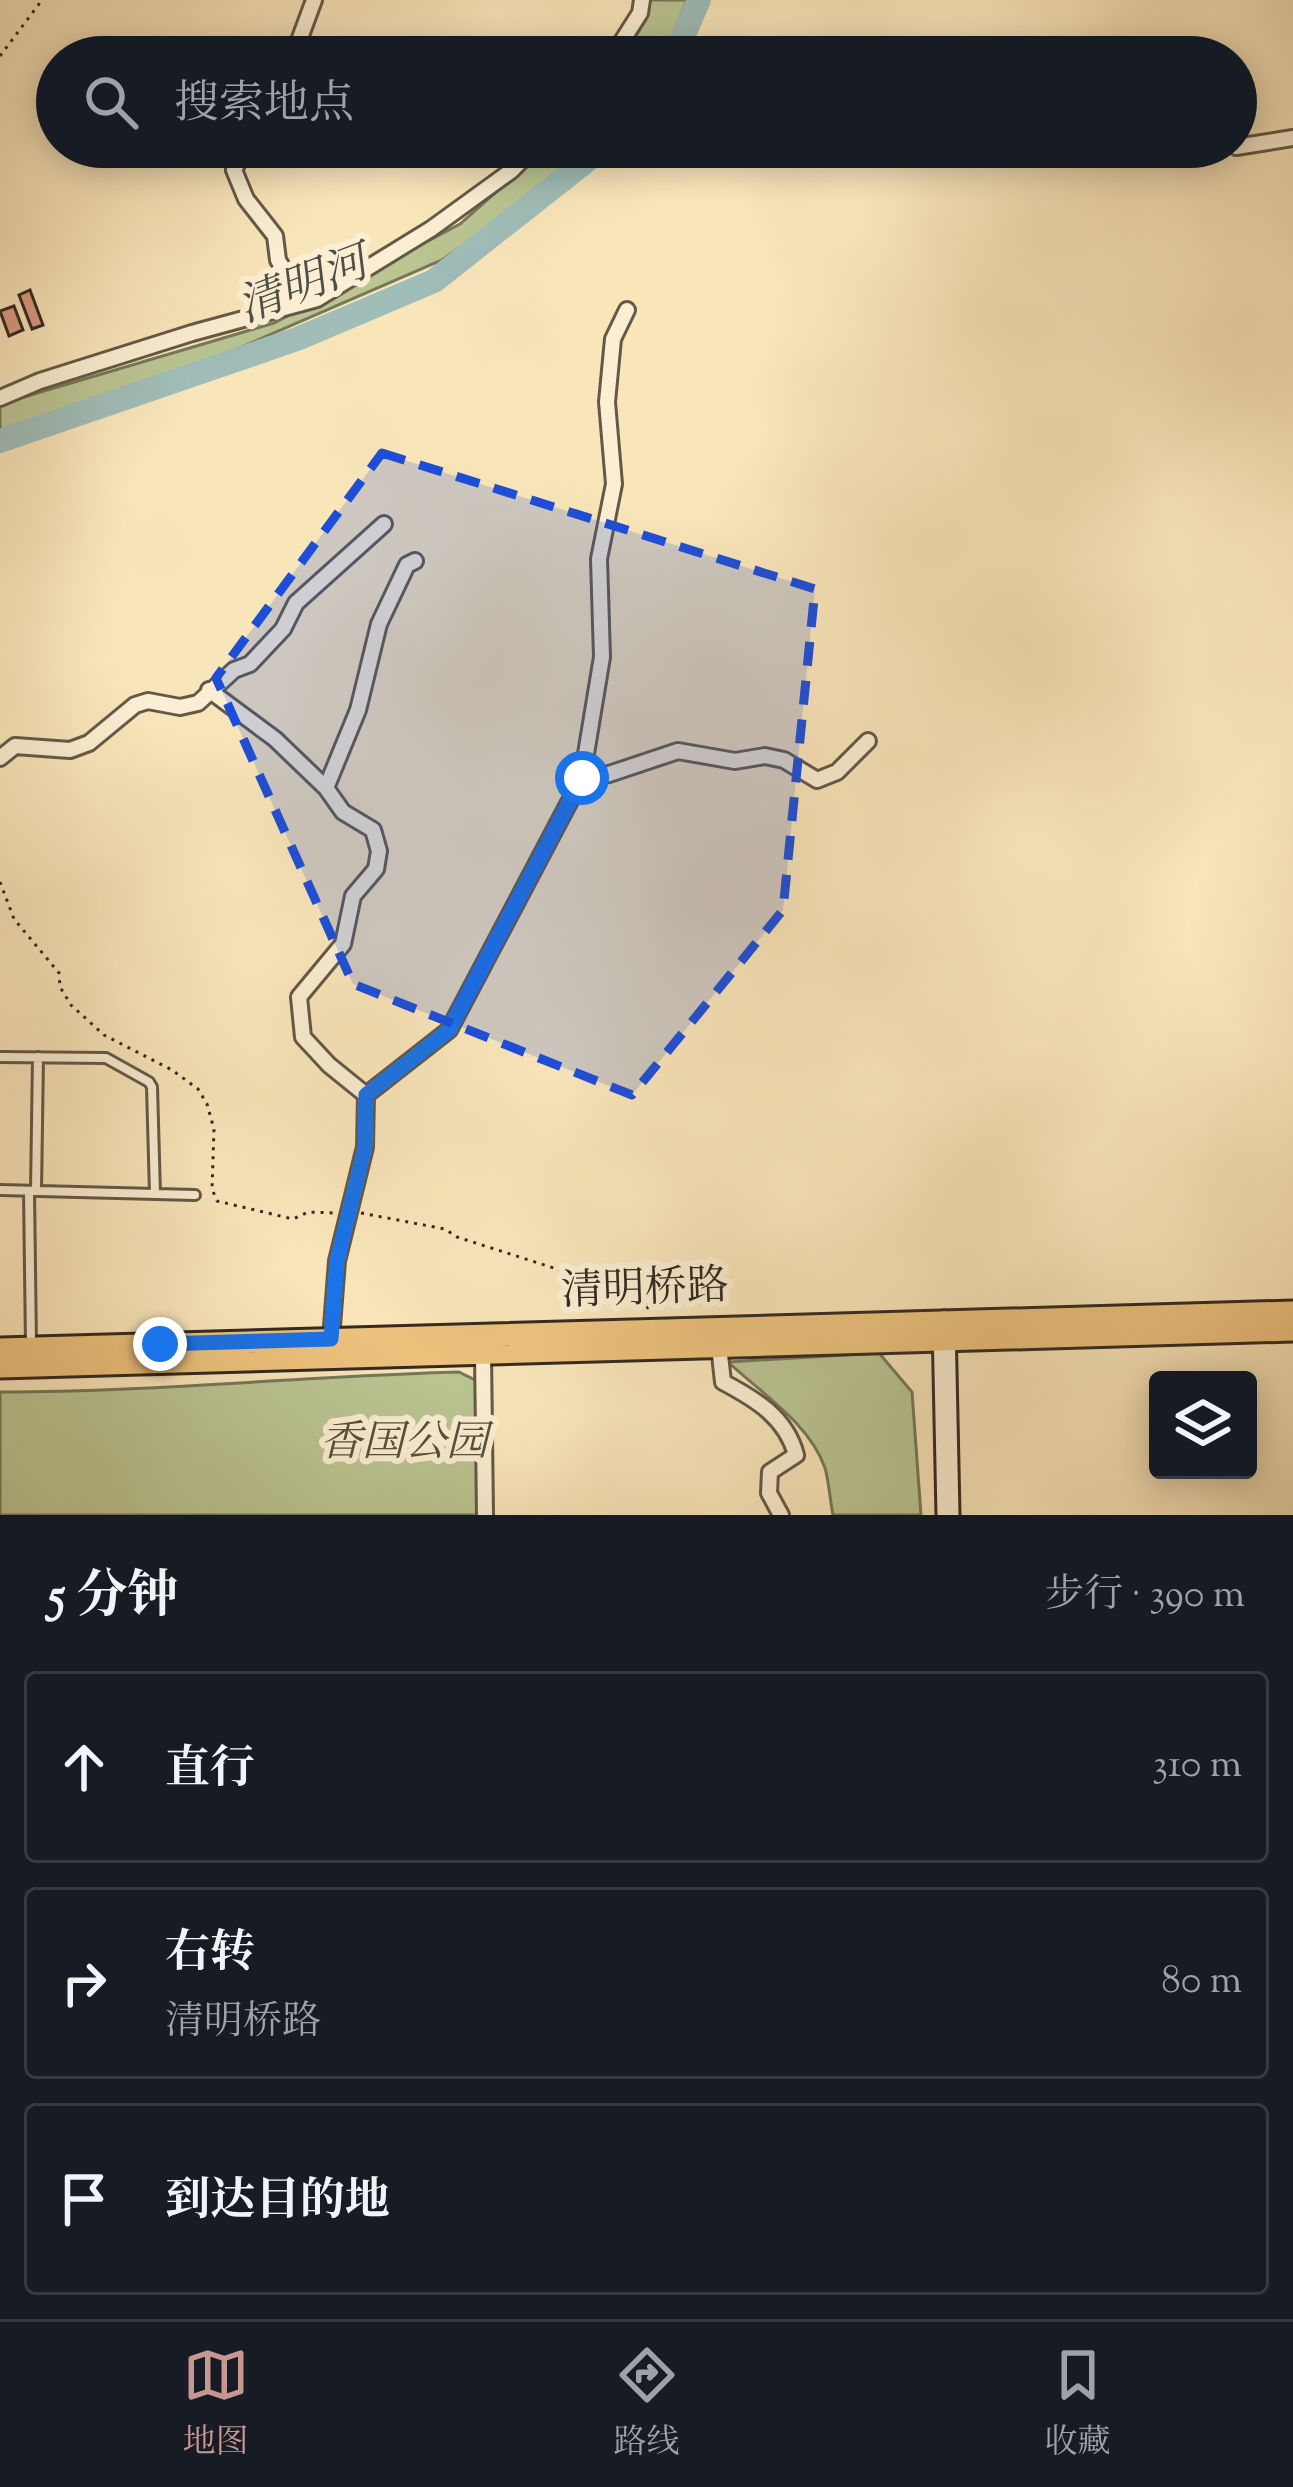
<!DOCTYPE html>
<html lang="zh">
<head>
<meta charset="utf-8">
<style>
	:root { --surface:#171b24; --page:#20242c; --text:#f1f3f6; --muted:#9ea1a6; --line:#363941; --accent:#c59692 }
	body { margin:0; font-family:"Sorts Mill Goudy","Noto Serif SC",serif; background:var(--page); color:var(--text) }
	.controls { position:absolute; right:36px; bottom:36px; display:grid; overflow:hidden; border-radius:12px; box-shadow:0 6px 30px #0003 }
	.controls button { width:108px; height:108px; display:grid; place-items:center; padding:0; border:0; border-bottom:3px solid var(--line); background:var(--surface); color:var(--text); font:60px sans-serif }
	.stop { position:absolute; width:36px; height:36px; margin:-27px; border:9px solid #1a73e8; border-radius:50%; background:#fff }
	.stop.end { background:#1a73e8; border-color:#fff; box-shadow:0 3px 12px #0008 }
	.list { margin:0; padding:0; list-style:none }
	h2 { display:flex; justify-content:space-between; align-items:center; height:156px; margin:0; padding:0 48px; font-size:51px }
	h2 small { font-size:39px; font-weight:400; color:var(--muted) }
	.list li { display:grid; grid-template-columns:78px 1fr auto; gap:36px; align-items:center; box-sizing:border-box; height:192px; margin:0 24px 24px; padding:0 24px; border:3px solid var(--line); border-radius:12px }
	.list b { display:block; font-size:45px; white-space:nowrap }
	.list p { margin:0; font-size:39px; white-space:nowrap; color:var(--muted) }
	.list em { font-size:39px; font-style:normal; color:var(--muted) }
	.icon { flex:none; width:66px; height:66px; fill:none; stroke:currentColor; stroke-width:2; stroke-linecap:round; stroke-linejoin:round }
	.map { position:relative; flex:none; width:1293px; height:1515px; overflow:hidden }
	.search { position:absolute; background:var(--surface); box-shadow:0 6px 30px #0003; left:36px; right:36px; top:36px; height:132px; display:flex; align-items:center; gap:30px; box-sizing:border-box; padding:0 42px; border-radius:66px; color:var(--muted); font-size:45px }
	.sheet { height:804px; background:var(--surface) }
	nav { display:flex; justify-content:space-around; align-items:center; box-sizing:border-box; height:168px; border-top:3px solid var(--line); background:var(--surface); font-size:33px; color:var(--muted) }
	nav a { display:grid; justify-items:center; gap:6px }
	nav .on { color:var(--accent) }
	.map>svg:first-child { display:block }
	.green { fill:#bac592; stroke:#76785a; stroke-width:3 }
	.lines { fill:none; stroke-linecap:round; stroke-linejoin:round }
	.river { stroke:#a0bdb8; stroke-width:24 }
	.building { fill:#dc9a83; stroke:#332a21; stroke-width:3 }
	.lane-casing { stroke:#645947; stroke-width:14 }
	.street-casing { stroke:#645947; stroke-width:20 }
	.secondary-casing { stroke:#332a21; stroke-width:27 }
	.primary-casing { stroke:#332a21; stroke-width:27 }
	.path { stroke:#332a21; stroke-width:3; stroke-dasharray:3 6; stroke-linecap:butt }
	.lane { stroke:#fbeed2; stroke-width:8 }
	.street { stroke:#fbeed2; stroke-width:14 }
	.secondary { stroke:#fbeed2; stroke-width:21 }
	.primary { stroke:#ecc27d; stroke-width:21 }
	.route { stroke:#1a73e8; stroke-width:15 }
	.marked { fill:#1d4ed8; fill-opacity:0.2; stroke:#1d4ed8; stroke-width:9; stroke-dasharray:24 15; stroke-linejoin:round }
	.labels { text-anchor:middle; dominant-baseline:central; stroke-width:12; stroke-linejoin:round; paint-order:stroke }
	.street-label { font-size:42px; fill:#332a21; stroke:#fbeed2 }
	.park-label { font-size:42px; font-style:italic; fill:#55513d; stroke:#fbeed2 }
	.water-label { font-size:45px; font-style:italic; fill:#4e4f47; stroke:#fbeed2 }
</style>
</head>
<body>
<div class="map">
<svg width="1293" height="1515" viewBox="0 0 1293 1515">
	<rect width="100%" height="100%" fill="#f9e5ba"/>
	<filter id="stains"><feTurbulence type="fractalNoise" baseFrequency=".00167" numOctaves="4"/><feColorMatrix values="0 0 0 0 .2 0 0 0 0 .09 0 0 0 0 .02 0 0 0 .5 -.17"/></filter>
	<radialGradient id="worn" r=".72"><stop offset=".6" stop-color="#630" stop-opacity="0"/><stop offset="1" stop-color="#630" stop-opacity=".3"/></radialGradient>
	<path class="green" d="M649,0H687L664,57H623L645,21Z
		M547,147H585L544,188L442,260L235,350L0,434V404L274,323L460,224Z
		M879,1353L912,1392L921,1515H833C830,1500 829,1482 825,1468C810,1424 760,1392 728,1362Z
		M459,1372L477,1381L481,1515H0V1392C153,1392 306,1376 459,1372Z"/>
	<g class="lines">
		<path class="river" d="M674,57L699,0
			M0,441L297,339L434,281L604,147"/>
	</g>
	<path class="building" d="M30,290L43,325L32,329L19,295Z
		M14,306L23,330L9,336L0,311Z"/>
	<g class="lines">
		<g class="lane-casing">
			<path id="lane" d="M0,1057L106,1058L149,1082L152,1087L155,1194
				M0,1190L195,1195
				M29,1191L31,1346
				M36,1191L38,1057"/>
		</g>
		<g class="street-casing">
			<path id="street" d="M293,57L314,0
				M612,57L640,13L642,0
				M246,147L234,170L246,199L275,236L278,260L285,272L317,299
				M1236,147L1293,138
				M0,398L40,381L192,333L317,299L431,229L511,171L535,147
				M209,690L275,739L326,788
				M0,758L15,746L70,750L89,743L135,705L148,701L180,707L198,703L234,670L250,664L283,629L296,603L384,524
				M582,778L609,774L678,751L735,761L765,756L784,760L817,780L837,772L868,741
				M366,1095L329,1065L303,1037L299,997L343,944L353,896L376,869L379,851L373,830L343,812L326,788L358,710L379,624L407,565L415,561
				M331,1339L337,1261L365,1147L366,1095L449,1030L582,778L602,657L599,559L614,484L607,402L613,339L627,310
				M719,1346L723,1382C755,1399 786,1417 796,1455L770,1472L769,1493L781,1515
				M483,1353L485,1515"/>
		</g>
		<g class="secondary-casing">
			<path id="secondary" d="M944,1322L948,1515"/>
		</g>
		<g class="primary-casing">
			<path id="primary" d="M0,1349L1293,1312
				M0,1367L1293,1330"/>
		</g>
		<path class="path" d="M0,56L42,0
			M0,882L14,919L59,973L60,987L71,1005L104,1035L172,1070L198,1089L207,1104L214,1129L212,1189L217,1201L293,1219L308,1212L334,1213
			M361,1213L445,1229L457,1237L560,1270L587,1284L630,1289L652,1312"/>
		<use href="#lane" class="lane"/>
		<use href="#street" class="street"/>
		<use href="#secondary" class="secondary"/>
		<use href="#primary" class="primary"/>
	</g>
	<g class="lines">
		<path class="route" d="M160,1344L331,1339L337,1261L365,1147L366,1095L449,1030L582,778"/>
	</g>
	<path class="marked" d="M382,453L815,589L783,910L632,1095L353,984L216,678Z"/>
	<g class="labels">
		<g class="street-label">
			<text transform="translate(645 1291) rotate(-2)">清明桥路</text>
		</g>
		<g class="park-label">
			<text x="404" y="1445">香国公园</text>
		</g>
		<g class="water-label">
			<text transform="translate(304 288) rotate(-21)">清明河</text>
		</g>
	</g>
	<rect width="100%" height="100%" filter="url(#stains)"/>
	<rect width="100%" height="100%" fill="url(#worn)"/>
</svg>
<div class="controls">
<button><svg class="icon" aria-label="layers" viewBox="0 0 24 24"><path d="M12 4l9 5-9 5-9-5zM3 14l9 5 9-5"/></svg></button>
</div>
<div class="stop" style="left:582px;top:778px"></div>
<div class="stop end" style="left:160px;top:1344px"></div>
<div class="search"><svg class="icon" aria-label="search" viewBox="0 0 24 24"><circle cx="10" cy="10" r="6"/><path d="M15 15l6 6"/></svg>搜索地点</div>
</div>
<section class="sheet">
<h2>5 分钟<small>步行 · 390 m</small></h2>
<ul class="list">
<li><svg class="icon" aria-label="ahead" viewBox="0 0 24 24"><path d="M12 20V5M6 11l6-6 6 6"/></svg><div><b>直行</b></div><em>310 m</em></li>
<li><svg class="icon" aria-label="right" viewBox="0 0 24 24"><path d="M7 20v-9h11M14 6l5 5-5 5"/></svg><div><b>右转</b><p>清明桥路</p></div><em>80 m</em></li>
<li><svg class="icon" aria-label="arrive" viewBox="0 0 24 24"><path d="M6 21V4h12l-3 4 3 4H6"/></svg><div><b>到达目的地</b></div></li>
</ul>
</section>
<nav>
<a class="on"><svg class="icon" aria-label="map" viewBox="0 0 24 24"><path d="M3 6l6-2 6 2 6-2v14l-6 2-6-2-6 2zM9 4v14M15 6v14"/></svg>地图</a>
<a><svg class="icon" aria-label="directions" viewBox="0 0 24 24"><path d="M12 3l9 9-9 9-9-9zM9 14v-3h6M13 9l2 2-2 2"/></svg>路线</a>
<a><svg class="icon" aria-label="saved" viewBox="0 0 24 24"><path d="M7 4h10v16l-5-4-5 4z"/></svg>收藏</a>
</nav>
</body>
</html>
